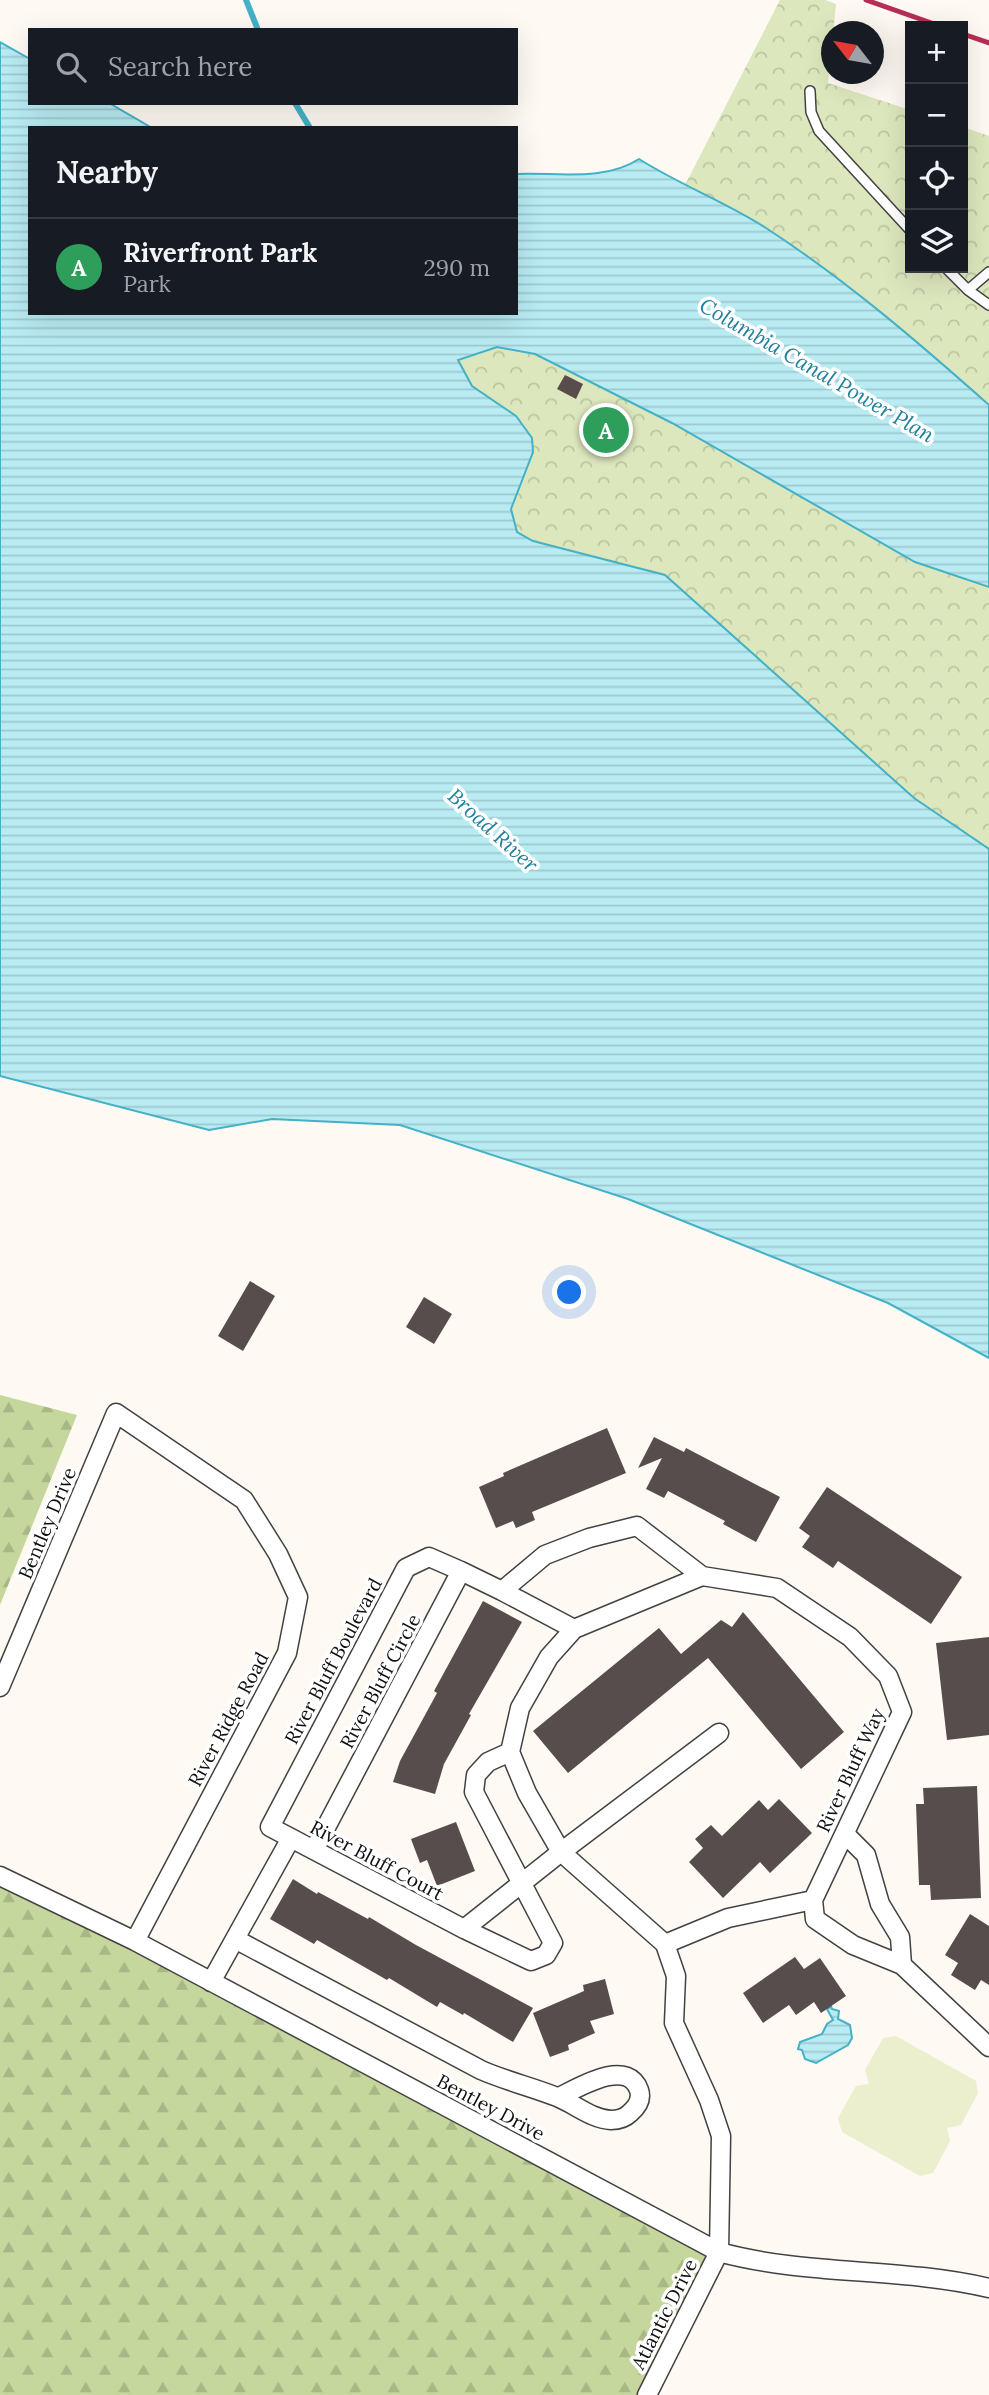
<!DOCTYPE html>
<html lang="en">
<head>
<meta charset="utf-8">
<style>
	:root { --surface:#171b24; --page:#242831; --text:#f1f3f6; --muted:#9ea1a6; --line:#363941; --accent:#d79aae }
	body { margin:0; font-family:Lora,serif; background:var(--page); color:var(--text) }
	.controls { position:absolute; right:21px; top:21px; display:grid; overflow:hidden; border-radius:0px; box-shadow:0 7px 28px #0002 }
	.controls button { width:63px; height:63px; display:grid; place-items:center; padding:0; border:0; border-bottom:2px solid var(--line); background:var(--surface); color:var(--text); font:35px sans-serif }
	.compass { position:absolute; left:821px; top:21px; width:63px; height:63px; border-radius:50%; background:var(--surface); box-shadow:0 7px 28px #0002; rotate:301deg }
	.you { position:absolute; left:570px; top:1293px; width:24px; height:24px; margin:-18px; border:5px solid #fff; border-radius:50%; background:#1a73e8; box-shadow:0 0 0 10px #1a73e833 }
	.badge { display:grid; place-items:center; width:46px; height:46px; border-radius:50%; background:var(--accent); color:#fff; font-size:23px; font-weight:700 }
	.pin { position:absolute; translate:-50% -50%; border:4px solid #fff; box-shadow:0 2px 7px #0006 }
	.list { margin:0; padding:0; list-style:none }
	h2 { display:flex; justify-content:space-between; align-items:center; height:91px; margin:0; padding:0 28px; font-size:30px }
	h2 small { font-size:23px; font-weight:400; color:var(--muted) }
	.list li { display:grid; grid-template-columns:46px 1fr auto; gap:21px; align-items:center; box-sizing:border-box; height:98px; padding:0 28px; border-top:2px solid var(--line) }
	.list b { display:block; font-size:26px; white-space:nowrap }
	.list p { margin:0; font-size:23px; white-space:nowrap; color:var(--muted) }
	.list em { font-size:23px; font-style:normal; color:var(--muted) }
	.icon { flex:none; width:38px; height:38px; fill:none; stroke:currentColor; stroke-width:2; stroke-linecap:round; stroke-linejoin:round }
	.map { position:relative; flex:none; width:989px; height:2395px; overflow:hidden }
	.search { position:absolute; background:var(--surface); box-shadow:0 7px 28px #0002; left:28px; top:28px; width:490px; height:77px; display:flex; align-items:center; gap:18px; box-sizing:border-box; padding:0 24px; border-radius:0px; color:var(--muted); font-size:26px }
	.panel { position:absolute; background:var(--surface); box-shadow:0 7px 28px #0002; left:28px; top:126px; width:490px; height:189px; border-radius:0px }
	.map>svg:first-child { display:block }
	.forest { fill:url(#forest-firs) }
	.park { fill:url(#park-crowns) }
	.pitch { fill:#ebefce }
	.water { fill:url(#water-rules); stroke:#44b1c6; stroke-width:2 }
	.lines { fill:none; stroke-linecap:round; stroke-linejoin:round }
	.stream { stroke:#44b1c6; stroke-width:6 }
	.building { fill:#574d4c }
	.lane-casing { stroke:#424242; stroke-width:12 }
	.street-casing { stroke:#424242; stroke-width:21 }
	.lane { stroke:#fff; stroke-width:9 }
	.street { stroke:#fff; stroke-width:18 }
	.rail { stroke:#b72e55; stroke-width:5 }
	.labels { text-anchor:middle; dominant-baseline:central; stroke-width:7; stroke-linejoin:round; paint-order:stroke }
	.street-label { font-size:19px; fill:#0f0f0f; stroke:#fff }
	.water-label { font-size:21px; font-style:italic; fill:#1f819a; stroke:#fff }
</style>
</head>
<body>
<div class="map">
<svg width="989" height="2395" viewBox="0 0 989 2395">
	<defs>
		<pattern id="forest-firs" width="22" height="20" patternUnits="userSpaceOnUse" patternTransform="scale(1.75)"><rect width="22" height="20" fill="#c5d79d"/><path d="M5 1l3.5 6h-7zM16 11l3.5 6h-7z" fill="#a8b786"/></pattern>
		<pattern id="park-crowns" width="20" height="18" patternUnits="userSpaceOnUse" patternTransform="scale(1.75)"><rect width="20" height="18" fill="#dde7bd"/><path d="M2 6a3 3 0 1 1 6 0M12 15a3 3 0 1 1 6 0" fill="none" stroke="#bcc5a1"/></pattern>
		<pattern id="water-rules" width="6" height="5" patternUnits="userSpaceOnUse" patternTransform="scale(1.75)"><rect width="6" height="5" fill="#b9ebf3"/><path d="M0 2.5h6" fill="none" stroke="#9ec8cf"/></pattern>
	</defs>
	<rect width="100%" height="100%" fill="#fef9f2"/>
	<path class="forest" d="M0,1395L77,1415L0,1605Z
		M0,1876L719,2252L647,2395H0Z"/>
	<path class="park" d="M780,0H825L836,4L828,83L910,110V268H963V127L989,136V405L921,345L824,268L764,227L702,193L672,423L915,562L989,587V849L517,532L511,509L533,452L516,416L472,386L458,360L497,347L535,354L588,380L685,185Z"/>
	<path class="pitch" d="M896,2036L976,2081L978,2093L961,2125L947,2128L950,2141L933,2173L920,2176L842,2132L838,2118L856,2086L869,2084L865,2070L883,2038Z"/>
	<path class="water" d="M0,42L30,59V103H109L152,128H30V313H516V174C556,172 604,182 639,159C680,185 726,202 766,228C846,280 918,342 989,405V587L915,562L672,423L535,354L497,347L458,360L472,386L516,416L532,438L533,452L511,509L517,532L533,541L665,575L914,798L989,849V1358L888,1303L628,1199L400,1125L272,1119L209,1130L0,1076Z
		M831,2006L832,2009L839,2011L838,2019L850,2025L852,2038L848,2045L816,2063L805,2059L802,2050L798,2049L800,2042L822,2034L827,2024L833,2020L827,2009Z"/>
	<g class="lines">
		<path class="stream" d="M246,0L258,30
			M295,103L310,128"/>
	</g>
	<path class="building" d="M565,375L583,384L576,399L557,389Z
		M250,1281L275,1296L243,1351L218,1336Z
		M424,1297L452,1314L434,1344L406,1327Z
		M607,1428L626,1473L532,1512L535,1520L516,1528L513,1521L496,1528L479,1487L504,1476L503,1473Z
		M654,1437L684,1452L686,1448L780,1497L756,1542L723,1524L725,1521L668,1491L664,1498L646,1489L662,1458L638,1468Z
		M827,1487L962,1577L931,1624L838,1561L833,1568L802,1547L810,1536L799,1528Z
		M483,1601L522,1622L469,1714L471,1715L444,1764L435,1794L393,1782L400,1761L437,1693L434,1691Z
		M743,1612L844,1732L801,1769L708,1658L568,1773L533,1731L659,1628L681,1654L721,1620L732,1627Z
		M989,1637V1735L947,1740L936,1643Z
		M977,1786L981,1898L931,1900L930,1885H919L916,1804H924L923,1788Z
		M779,1799L812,1833L770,1873L760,1862L723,1898L689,1862L703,1848L695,1839L711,1825L722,1836L759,1800L768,1810Z
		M456,1822L475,1871L437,1886L427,1860L420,1863L411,1839Z
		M293,1879L317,1894L318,1892L368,1919L369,1917L416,1945L533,2008L513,2042L464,2013L463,2015L440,2002L437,2007L389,1978L387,1980L317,1940L314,1944L270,1919Z
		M970,1914L989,1926V1985L981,1980L975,1990L951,1975L958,1963L945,1955Z
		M795,1957L804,1969L820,1958L846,1996L821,2013L814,2002L796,2015L789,2005L763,2023L743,1993Z
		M605,1979L614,2014L590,2021L595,2033L568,2045L569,2050L550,2057L533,2013L584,1991L583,1985Z"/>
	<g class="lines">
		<g class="lane-casing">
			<path id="lane" d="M810,91L811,112L819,131L910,230
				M946,268L968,290L989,305
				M968,290L989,272"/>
		</g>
		<g class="street-casing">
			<path id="street" d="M461,1571L429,1557L406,1568L270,1827L464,1929L561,1852L665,1944L676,1976L674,2023L709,2100L721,2136L719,2252L647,2395
				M574,1629L502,1591L545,1555L589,1538L637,1526L702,1576L574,1629L549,1657L520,1708L510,1752L527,1793L561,1852L719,1733
				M0,1687L116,1413L244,1500L278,1554L298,1597L287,1653L135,1941
				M314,1850L461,1571L502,1591
				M0,1876L135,1941L719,2252C807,2276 900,2267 989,2288
				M813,1900L815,1919L853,1945L902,1965L900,1937L880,1904L866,1855L845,1834
				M464,1929L531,1961L546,1955L553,1943L474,1792L476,1775L488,1762L510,1752
				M235,1939L481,2070C506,2081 532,2087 557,2097C575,2104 591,2119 611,2120C619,2120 625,2118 630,2113C637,2107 642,2099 639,2090C627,2057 578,2088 559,2097
				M665,1944L728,1918L813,1900L902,1712L888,1676L850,1637L777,1588L702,1576
				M902,1965L989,2047
				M211,1982L291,1838"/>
		</g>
		<use href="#lane" class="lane"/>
		<use href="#street" class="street"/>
		<path class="rail" d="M866,0L940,26
			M963,34L989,43"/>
	</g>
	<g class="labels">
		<g class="street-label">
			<text transform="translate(47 1523) rotate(-67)">Bentley Drive</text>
			<text transform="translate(333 1661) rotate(-62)">River Bluff Boulevard</text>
			<text transform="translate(380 1681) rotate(-62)">River Bluff Circle</text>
			<text transform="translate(228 1719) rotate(-62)">River Ridge Road</text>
			<text transform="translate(850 1770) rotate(-65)">River Bluff Way</text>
			<text transform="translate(377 1860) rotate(28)">River Bluff Court</text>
			<text transform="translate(491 2107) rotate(28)">Bentley Drive</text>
			<text transform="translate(664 2314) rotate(-63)">Atlantic Drive</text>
		</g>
		<g class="water-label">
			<text transform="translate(817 370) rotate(30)">Columbia Canal Power Plan</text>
			<text transform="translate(493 830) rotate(42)">Broad River</text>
		</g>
	</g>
</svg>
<div class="controls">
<button>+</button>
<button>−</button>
<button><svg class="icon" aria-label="locate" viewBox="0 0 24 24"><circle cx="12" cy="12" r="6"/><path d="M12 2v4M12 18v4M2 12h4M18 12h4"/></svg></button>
<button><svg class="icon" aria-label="layers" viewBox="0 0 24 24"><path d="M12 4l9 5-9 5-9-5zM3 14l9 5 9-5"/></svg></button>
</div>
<svg class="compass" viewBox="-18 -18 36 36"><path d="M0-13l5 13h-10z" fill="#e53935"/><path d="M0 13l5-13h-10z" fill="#9ea1a6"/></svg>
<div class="you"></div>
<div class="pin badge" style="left:606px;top:430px;background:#2e9e5b">A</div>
<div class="search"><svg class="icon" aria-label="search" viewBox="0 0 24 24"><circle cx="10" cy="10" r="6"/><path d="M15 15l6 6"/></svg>Search here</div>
<section class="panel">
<h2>Nearby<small></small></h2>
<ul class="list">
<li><span class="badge" style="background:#2e9e5b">A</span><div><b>Riverfront Park</b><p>Park</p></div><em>290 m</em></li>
</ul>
</section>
</div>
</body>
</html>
